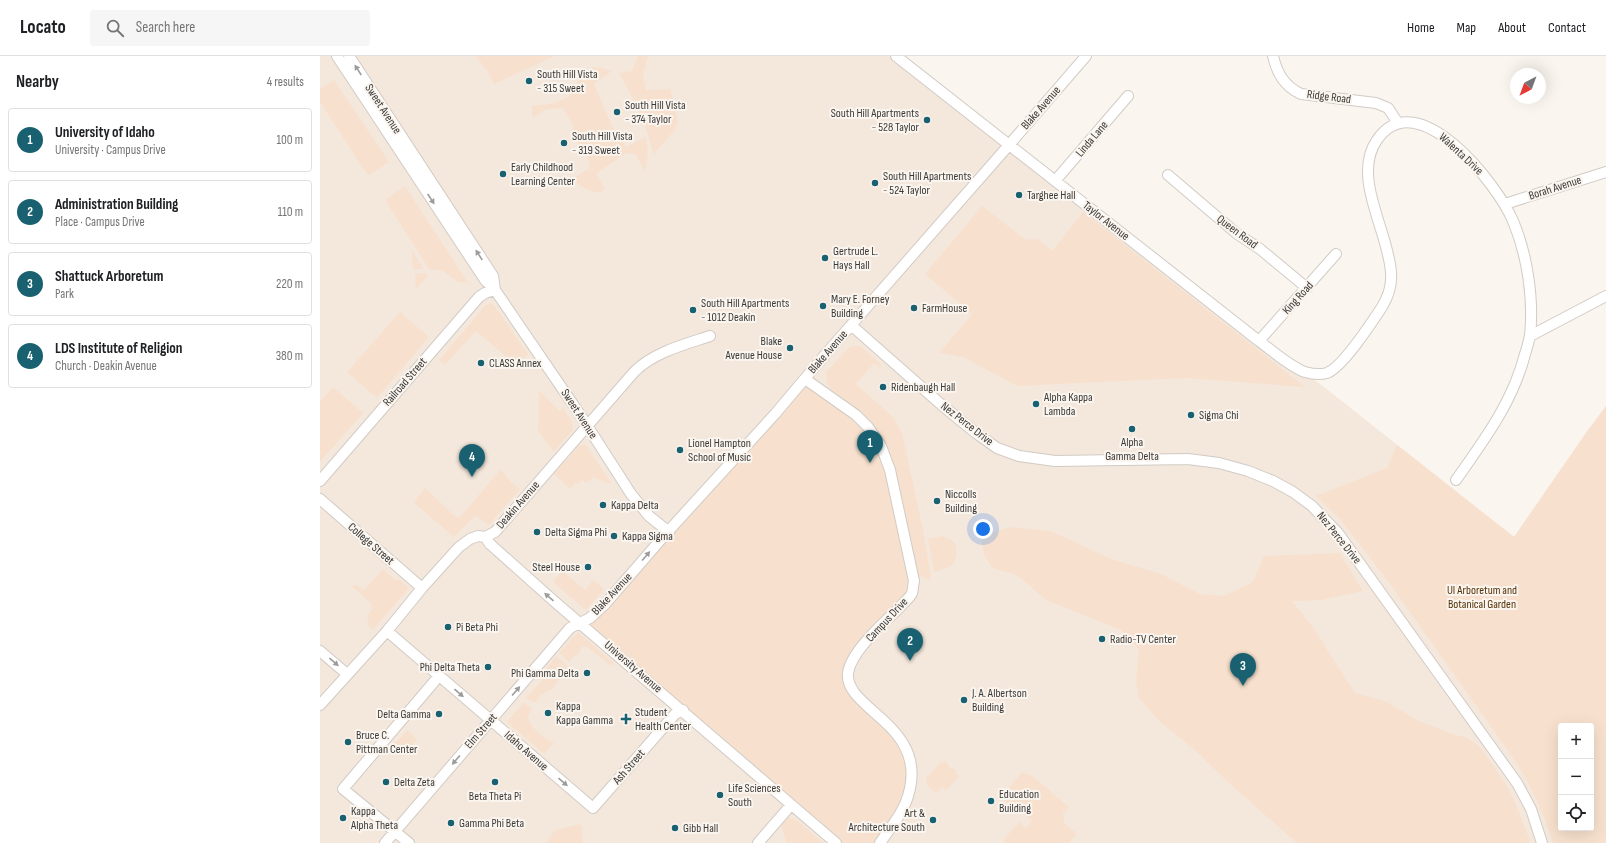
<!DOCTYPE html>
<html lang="en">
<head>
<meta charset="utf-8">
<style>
	:root { --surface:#fff; --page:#f6f6f6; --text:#202124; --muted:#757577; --line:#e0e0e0; --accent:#196170 }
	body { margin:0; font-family:"Sofia Sans Condensed",sans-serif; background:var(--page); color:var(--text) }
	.controls { position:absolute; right:12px; bottom:12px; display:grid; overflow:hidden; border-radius:4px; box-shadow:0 4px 16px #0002 }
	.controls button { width:36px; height:36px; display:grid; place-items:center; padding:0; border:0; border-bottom:1px solid var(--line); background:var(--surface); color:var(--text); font:20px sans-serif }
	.compass { position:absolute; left:1190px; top:12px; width:36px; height:36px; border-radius:50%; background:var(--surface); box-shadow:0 4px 16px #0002; rotate:221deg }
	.you { position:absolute; left:663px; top:473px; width:14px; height:14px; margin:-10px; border:3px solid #fff; border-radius:50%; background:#1a73e8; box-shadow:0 0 0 6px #1a73e833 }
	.badge { display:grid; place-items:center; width:26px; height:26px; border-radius:50%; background:var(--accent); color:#fff; font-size:13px; font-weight:700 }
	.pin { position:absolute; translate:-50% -33px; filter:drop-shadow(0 1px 2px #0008) }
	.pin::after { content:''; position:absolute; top:21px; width:14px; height:12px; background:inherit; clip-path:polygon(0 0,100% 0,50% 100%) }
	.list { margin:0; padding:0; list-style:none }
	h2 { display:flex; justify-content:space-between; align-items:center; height:52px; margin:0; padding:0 16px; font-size:17px }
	h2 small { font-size:13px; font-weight:400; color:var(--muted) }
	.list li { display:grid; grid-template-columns:26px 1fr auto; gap:12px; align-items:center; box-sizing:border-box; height:64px; margin:0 8px 8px; padding:0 8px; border:1px solid var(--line); border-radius:4px }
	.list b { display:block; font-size:15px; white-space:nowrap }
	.list p { margin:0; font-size:13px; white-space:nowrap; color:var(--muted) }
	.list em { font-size:13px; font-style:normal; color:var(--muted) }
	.icon { flex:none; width:22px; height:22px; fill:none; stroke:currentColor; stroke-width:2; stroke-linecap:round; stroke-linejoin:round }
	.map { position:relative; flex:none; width:1286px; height:787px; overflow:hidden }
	header { display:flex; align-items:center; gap:24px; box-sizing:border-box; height:56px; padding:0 20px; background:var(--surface); border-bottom:1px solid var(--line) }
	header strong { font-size:19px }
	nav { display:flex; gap:22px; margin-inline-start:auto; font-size:14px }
	.search { width:280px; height:36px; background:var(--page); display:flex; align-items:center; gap:10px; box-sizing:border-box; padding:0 14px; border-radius:4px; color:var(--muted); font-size:15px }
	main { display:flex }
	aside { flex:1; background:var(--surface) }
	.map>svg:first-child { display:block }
	.built { fill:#f4e7dc; fill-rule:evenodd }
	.green { fill:#f7e1ce; fill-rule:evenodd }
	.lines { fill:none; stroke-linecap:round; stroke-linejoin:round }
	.minor-casing { stroke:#d1cbc5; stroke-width:12 }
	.minor { stroke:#fff; stroke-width:10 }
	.oneway { fill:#9d9c9b }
	.poi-dot { fill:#196170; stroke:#fbf5ef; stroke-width:1.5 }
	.labels { text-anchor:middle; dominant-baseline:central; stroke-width:4; stroke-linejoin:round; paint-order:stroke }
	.poi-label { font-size:12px; fill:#3b3937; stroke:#fbf5ef; text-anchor:start }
	.street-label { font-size:12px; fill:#3b3937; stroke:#fbf5ef }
	.park-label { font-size:12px; fill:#533004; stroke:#fbf5ef }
</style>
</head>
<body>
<header>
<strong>Locato</strong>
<div class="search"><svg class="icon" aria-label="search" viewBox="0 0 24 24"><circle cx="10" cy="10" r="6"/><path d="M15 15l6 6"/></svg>Search here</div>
<nav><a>Home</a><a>Map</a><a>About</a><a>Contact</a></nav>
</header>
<main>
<aside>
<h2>Nearby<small>4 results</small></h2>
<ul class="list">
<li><span class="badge">1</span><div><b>University of Idaho</b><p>University · Campus Drive</p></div><em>100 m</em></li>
<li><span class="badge">2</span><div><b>Administration Building</b><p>Place · Campus Drive</p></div><em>110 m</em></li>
<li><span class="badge">3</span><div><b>Shattuck Arboretum</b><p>Park</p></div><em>220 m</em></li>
<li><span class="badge">4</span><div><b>LDS Institute of Religion</b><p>Church · Deakin Avenue</p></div><em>380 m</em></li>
</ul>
</aside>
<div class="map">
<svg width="1286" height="787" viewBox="0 0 1286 787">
	<rect width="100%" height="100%" fill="#fbf5ef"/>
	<path class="built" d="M0,0H584L1194,481L1266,377L1286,350V787H0ZM1241,670H1271V772H1241Z"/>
	<path class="green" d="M156,0H235L174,28L167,15Z
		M318,0H328L323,19L326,34L350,33L358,66L355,74L333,99C328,69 313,43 299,17L312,15Z
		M272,11H277L292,15L274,28L292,70L306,91L326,81L328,99L325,115L315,98L306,97L276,118L285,133L279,137L266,133L251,123L270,112L269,105L250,75L254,71L243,52L227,53L212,62V50L230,48L245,43L254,36L258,25Z
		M14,24L69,106L49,119L47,118L0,46V33Z
		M85,130L148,227H147L138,226L123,215L109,213L65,144Z
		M662,150L706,184L718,183L732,195L763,156L985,331L866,322L697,330L643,301L619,297L652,258L605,218Z
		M92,195H93L103,213H93Z
		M98,217H106L108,220L97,232H96L95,220Z
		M170,247L174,249L208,298L197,310L156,275L125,309L119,304L166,249Z
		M80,256L109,281L57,342L27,316Z
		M532,290H540L562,309L560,311L554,307L536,328L573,361L582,377L603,474L611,520L609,524L597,519L572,405L561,379L549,364L510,332L507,327L506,316L528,292Z
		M485,323L536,359L561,390L592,538L531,608L532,633L588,696V741L560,787H516L259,566L270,562Z
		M13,331L43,357L0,406V346Z
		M219,334L240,356L243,352C247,359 256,367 252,375L234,396L218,375Z
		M1286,350V787H1233C1224,758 1212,732 1196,706L1068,525L1020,463L996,440L1067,412L1077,389L1194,481L1266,377ZM1241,670H1271V772H1241Z
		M260,389H265L267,391L291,427L289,428L274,421L266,427L262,424L257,428L255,427L250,433L234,418Z
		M181,413L189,424L200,433L169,469L155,460L134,481L94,447L105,432L136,461H140Z
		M691,471L731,475L791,503L841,518L880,538L904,540L933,526L944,500L1020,497L1043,535L1001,544L972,545L992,570L1035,637L1065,645L1097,664L1129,677L1148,682L1161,692L1185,727L1194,744L1211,787H977L910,728L877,696L838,664L819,642L816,623L819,593L801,574L726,544L697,519L672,512L664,498L661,480Z
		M623,480L630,483L636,489C639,509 631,511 614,516L608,483Z
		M63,513L75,524H80L87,530L88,533L53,574L49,570L47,560L52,553L51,547L31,530L37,529L44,534Z
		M242,515L265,534L273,524L284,533L266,554L233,526Z
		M259,577L294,607L291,610L266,590L262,591L258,599L254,600L249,606L239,597L256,578Z
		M236,600L248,610L232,633L221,639L216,646H212L206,642L230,615L227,612Z
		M204,646L212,653L208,660C209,671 224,682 234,687L224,698L187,666Z
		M87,674L97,683L81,701L71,692Z
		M625,704L630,712L637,714L635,716L639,720L626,735L622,731L616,738L607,729L606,722L622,705L623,706Z
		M702,716L711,719L749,751L743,758L744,767L757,778L749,787H684V783L699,766L706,772L712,765L692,748L691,750L681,741Z
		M468,762L477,764L503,787H467L461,770Z
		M261,768L263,787H226L235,774Z"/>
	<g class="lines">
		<g class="minor-casing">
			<path id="minor" d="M17,0L165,224L175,234L261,360L311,438L329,460L349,476
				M29,0L173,220L175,234
				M576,0L939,285C953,295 969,310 985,316C992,318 1000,319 1007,317C1023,311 1052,266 1062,251C1068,241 1072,229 1071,217C1069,176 1031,121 1057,84C1097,25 1178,129 1193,165C1207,198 1214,243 1210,279C1209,285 1207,292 1205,298C1193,346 1164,384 1136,424
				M953,0C957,17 964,30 981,38L1056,47L1068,52L1078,67
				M848,119L916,177L940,193L987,232
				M735,125L808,40
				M1185,148L1286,116
				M531,269L624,351L656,377L677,392L699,400L735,405L868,403L899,407L928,415L953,425L973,436L992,450L1018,477L1197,727L1211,753L1222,787
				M1210,280L1286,240
				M939,285L1016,198
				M485,323L536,359L548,371L561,390L570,414L594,525C593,529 593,534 592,537C590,542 583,547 580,551C564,567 531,595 528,617C524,654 610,669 588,740C583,757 570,772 560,787
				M0,425L159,241L165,237L175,234
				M0,443L102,532
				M165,481L170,488L235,546L516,787
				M67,575L273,752L355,658L363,654
				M0,595L27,618
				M0,649L67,575L102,532L139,491L150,483L158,480L165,481L175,476L315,315C335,296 363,289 390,280
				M65,787L250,572L270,562L286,547L343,481L455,358L504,300L682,97L766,0
				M89,787L23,733L119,620
				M438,787L471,749"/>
		</g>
		<use href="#minor" class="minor"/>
	</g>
	<defs><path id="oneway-solid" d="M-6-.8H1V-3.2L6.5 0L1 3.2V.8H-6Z"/></defs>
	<g class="oneway">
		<use href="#oneway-solid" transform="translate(38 14) rotate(-123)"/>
		<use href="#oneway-solid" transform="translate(111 143) rotate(57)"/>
		<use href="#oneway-solid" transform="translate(159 199) rotate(-123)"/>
		<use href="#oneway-solid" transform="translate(326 500) rotate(-49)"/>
		<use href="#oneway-solid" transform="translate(229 541) rotate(-139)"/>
		<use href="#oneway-solid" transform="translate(14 606) rotate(41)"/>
		<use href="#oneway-solid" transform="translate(196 635) rotate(-49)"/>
		<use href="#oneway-solid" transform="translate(139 637) rotate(41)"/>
		<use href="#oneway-solid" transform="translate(136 704) rotate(131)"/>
		<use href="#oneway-solid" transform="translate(243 726) rotate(41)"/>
	</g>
	<g class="poi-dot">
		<circle cx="209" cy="25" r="4"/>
		<circle cx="297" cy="56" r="4"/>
		<circle cx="607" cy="64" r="4"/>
		<circle cx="244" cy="87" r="4"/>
		<circle cx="183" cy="118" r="4"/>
		<circle cx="555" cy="127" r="4"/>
		<circle cx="699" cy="139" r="4"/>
		<circle cx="505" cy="202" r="4"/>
		<circle cx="503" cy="250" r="4"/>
		<circle cx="594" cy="252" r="4"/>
		<circle cx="373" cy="254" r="4"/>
		<circle cx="470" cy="292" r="4"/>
		<circle cx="161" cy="307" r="4"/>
		<circle cx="563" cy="331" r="4"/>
		<circle cx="716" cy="348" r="4"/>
		<circle cx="871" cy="359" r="4"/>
		<circle cx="812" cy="373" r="4"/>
		<circle cx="360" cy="394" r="4"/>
		<circle cx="617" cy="445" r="4"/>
		<circle cx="283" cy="449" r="4"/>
		<circle cx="217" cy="476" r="4"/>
		<circle cx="294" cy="480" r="4"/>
		<circle cx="268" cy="511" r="4"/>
		<circle cx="128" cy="571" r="4"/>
		<circle cx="782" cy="583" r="4"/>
		<circle cx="168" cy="611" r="4"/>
		<circle cx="267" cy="617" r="4"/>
		<circle cx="644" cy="644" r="4"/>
		<circle cx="228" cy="657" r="4"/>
		<circle cx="119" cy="658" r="4"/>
		<path d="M304 657h4v4h4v4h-4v4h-4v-4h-4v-4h4z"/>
		<circle cx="28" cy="686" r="4"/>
		<circle cx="66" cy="726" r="4"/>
		<circle cx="175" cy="726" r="4"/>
		<circle cx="400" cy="739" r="4"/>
		<circle cx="671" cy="745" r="4"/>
		<circle cx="23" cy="762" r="4"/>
		<circle cx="613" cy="764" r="4"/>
		<circle cx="131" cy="767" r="4"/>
		<circle cx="355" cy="772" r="4"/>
	</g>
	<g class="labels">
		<g class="poi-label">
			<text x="217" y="18">South Hill Vista<tspan x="217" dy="14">- 315 Sweet</tspan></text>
			<text x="305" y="49">South Hill Vista<tspan x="305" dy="14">- 374 Taylor</tspan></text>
			<text x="599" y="57" text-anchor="end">South Hill Apartments<tspan x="599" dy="14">- 528 Taylor</tspan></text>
			<text x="252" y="80">South Hill Vista<tspan x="252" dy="14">- 319 Sweet</tspan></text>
			<text x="191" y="111">Early Childhood<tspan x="191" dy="14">Learning Center</tspan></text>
			<text x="563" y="120">South Hill Apartments<tspan x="563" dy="14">- 524 Taylor</tspan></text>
			<text x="707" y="139">Targhee Hall</text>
			<text x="513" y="195">Gertrude L.<tspan x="513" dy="14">Hays Hall</tspan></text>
			<text x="511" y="243">Mary E. Forney<tspan x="511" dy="14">Building</tspan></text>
			<text x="381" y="247">South Hill Apartments<tspan x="381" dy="14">- 1012 Deakin</tspan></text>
			<text x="602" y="252">FarmHouse</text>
			<text x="462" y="285" text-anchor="end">Blake<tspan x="462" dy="14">Avenue House</tspan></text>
			<text x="169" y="307">CLASS Annex</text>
			<text x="571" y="331">Ridenbaugh Hall</text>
			<text x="724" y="341">Alpha Kappa<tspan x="724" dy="14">Lambda</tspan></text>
			<text x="879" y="359">Sigma Chi</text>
			<text x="812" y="386" text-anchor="middle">Alpha<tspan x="812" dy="14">Gamma Delta</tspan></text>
			<text x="368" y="387">Lionel Hampton<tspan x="368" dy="14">School of Music</tspan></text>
			<text x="625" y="438">Niccolls<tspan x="625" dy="14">Building</tspan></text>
			<text x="291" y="449">Kappa Delta</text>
			<text x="225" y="476">Delta Sigma Phi</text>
			<text x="302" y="480">Kappa Sigma</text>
			<text x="260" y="511" text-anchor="end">Steel House</text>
			<text x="136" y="571">Pi Beta Phi</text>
			<text x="790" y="583">Radio-TV Center</text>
			<text x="160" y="611" text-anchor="end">Phi Delta Theta</text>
			<text x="259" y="617" text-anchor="end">Phi Gamma Delta</text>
			<text x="652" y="637">J. A. Albertson<tspan x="652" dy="14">Building</tspan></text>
			<text x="236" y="650">Kappa<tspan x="236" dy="14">Kappa Gamma</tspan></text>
			<text x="315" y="656">Student<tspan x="315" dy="14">Health Center</tspan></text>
			<text x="111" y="658" text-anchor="end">Delta Gamma</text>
			<text x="36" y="679">Bruce C.<tspan x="36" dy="14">Pittman Center</tspan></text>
			<text x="74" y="726">Delta Zeta</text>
			<text x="408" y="732">Life Sciences<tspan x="408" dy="14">South</tspan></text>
			<text x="679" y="738">Education<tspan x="679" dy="14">Building</tspan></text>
			<text x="175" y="740" text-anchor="middle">Beta Theta Pi</text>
			<text x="31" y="755">Kappa<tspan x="31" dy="14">Alpha Theta</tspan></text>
			<text x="605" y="757" text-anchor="end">Art &amp;<tspan x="605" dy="14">Architecture South</tspan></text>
			<text x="139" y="767">Gamma Phi Beta</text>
			<text x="363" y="772">Gibb Hall</text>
		</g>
		<g class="street-label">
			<text transform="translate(1009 41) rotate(7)">Ridge Road</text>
			<text transform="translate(721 52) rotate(-49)">Blake Avenue</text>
			<text transform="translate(63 53) rotate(57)">Sweet Avenue</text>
			<text transform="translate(772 83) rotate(-50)">Linda Lane</text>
			<text transform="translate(1141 98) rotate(43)">Walenta Drive</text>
			<text transform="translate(1235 132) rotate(-18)">Borah Avenue</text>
			<text transform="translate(786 165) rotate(38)">Taylor Avenue</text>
			<text transform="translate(917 176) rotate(37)">Queen Road</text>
			<text transform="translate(978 242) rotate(-48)">King Road</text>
			<text transform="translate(508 296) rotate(-49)">Blake Avenue</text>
			<text transform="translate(85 326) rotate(-49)">Railroad Street</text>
			<text transform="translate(259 358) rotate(57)">Sweet Avenue</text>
			<text transform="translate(647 368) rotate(38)">Nez Perce Drive</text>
			<text transform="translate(198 449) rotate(-49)">Deakin Avenue</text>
			<text transform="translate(1019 482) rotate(51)">Nez Perce Drive</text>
			<text transform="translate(51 488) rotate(41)">College Street</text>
			<text transform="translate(292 538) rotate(-47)">Blake Avenue</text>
			<text transform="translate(567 564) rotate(-47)">Campus Drive</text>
			<text transform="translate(313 611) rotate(41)">University Avenue</text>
			<text transform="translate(161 675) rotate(-49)">Elm Street</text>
			<text transform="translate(206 695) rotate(41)">Idaho Avenue</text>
			<text transform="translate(309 711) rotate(-49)">Ash Street</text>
		</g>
		<g class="park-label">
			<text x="1162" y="534">UI Arboretum and<tspan x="1162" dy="14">Botanical Garden</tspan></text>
		</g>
	</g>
</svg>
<div class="controls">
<button>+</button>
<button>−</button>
<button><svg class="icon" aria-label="locate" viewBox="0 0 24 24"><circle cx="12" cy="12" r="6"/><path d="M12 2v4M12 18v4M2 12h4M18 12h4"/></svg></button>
</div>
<svg class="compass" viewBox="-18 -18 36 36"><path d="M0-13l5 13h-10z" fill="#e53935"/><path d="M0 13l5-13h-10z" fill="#757577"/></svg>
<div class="you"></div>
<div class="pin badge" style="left:550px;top:407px">1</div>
<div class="pin badge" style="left:590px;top:605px">2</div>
<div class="pin badge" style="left:923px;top:630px">3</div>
<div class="pin badge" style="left:152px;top:421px">4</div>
</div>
</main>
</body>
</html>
